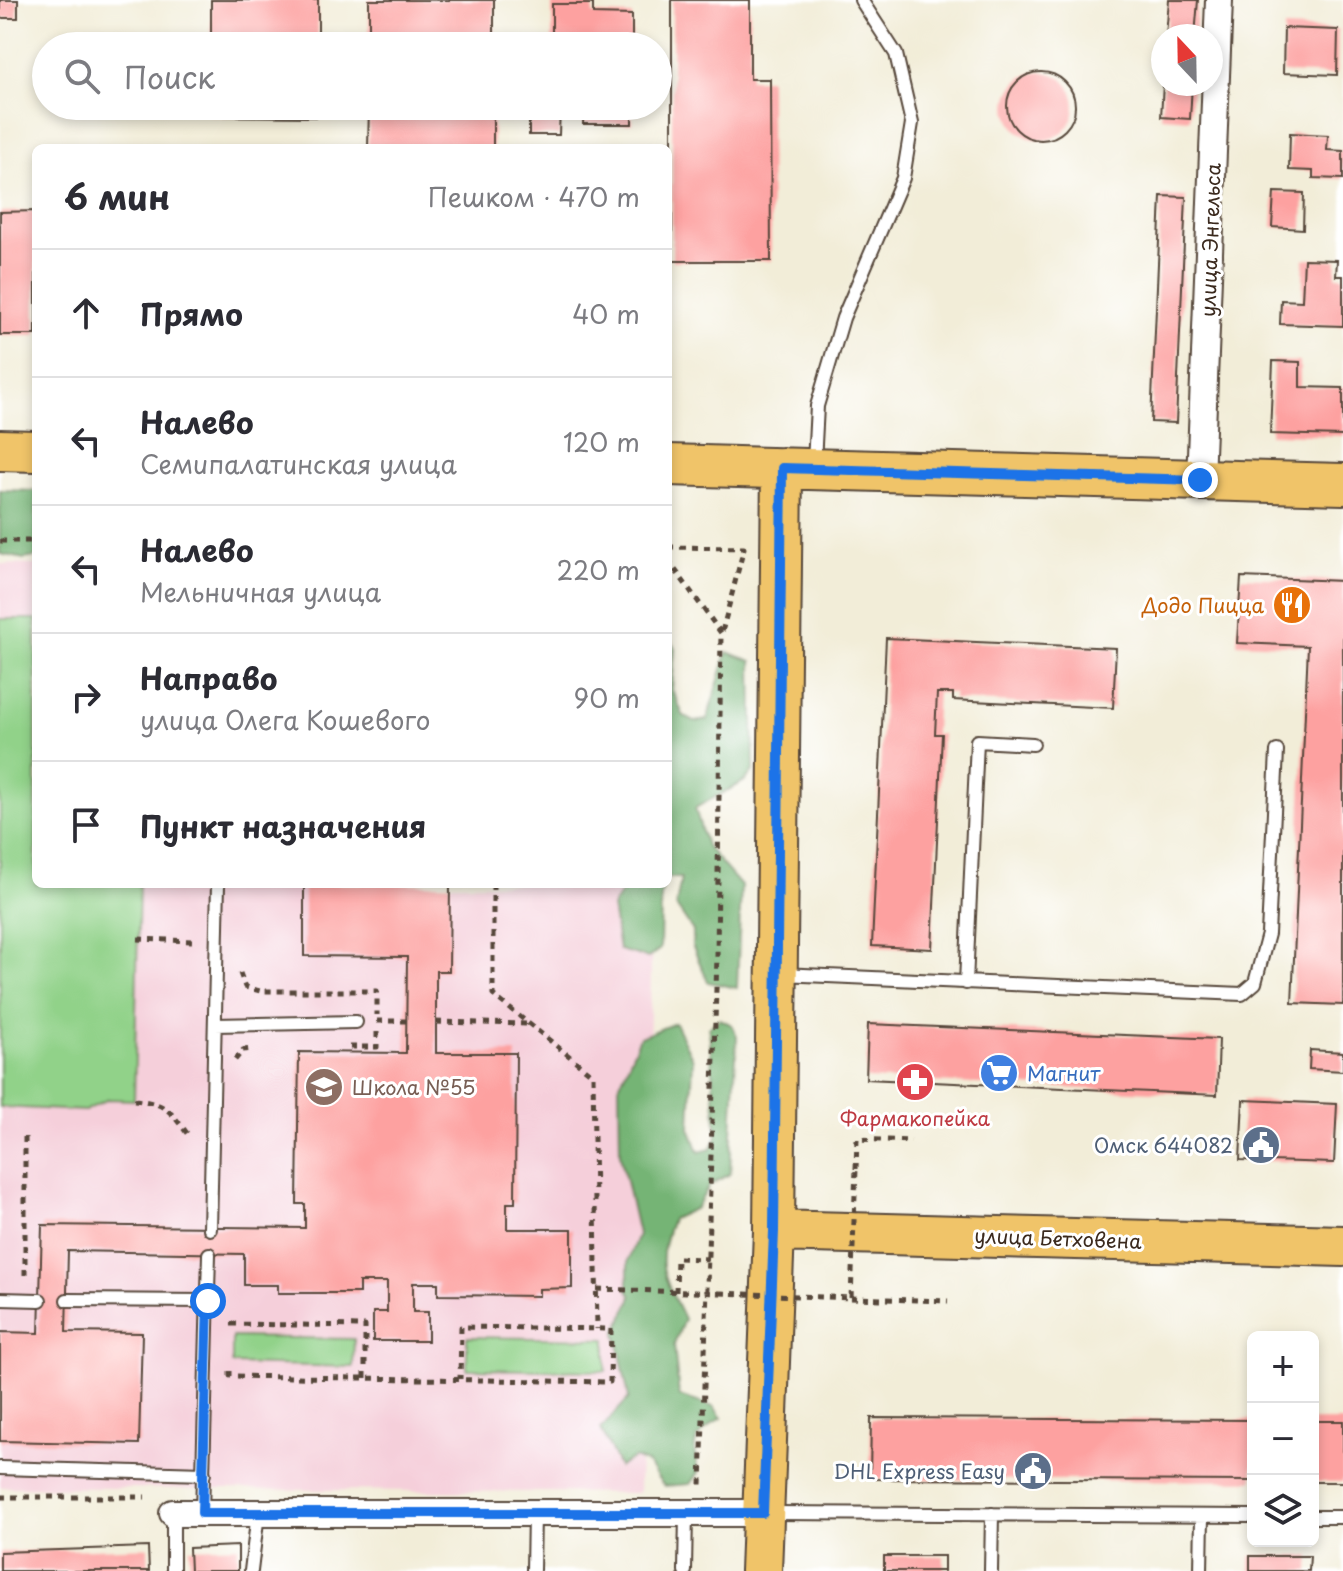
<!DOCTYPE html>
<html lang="ru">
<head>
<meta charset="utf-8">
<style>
	:root { --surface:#fff; --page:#f7f7f7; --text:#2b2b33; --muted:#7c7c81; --line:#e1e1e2 }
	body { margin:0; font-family:"Playpen Sans",sans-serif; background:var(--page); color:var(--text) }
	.controls { position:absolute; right:24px; bottom:24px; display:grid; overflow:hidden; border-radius:12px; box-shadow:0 4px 12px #0003 }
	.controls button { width:72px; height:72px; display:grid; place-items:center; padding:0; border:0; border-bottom:2px solid var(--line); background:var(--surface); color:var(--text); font:40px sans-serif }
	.compass { position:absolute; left:1151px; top:24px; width:72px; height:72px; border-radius:50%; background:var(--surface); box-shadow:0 4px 12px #0003; rotate:338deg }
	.stop { position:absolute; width:24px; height:24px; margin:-18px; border:6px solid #1a73e8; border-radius:50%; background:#fff }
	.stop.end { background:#1a73e8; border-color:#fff; box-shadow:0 2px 8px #0008 }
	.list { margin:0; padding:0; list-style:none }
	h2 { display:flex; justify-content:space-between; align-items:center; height:104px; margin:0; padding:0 32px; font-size:34px }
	h2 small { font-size:26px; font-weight:400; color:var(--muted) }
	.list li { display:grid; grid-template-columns:52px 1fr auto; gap:24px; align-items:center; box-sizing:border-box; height:128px; padding:0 32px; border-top:2px solid var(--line) }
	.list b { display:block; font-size:30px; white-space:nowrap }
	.list p { margin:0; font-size:26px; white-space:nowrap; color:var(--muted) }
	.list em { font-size:26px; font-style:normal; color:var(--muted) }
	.icon { flex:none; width:44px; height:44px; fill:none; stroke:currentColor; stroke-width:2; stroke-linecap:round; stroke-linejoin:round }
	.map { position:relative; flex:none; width:1343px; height:1571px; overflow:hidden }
	.search { position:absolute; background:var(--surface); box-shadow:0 4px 12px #0003; left:32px; top:32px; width:640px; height:88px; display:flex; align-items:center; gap:20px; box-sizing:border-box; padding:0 28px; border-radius:44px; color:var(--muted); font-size:30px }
	.panel { position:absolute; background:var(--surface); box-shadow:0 4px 12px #0003; left:32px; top:144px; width:640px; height:744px; border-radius:12px }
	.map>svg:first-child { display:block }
	.built { fill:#f5cfda }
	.green { fill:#91d289; stroke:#667e54; stroke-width:2 }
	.forest { fill:#74b475; stroke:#586f4a; stroke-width:2 }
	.building { fill:#fda1a0 }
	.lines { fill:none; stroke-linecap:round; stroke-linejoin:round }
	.service-casing { stroke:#56473a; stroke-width:16 }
	.minor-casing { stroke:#56473a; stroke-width:30 }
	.primary-casing { stroke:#56473a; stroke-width:44 }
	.path { stroke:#56473a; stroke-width:5; stroke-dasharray:6 6; stroke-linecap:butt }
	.service { stroke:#fff; stroke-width:12 }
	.minor { stroke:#fff; stroke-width:26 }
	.primary { stroke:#f0c469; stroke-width:40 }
	.path-bridge { stroke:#56473a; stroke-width:5; stroke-dasharray:6 6; stroke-linecap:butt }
	.route { stroke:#1a73e8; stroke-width:10 }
	.labels { text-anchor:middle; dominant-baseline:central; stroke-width:6; stroke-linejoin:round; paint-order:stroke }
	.street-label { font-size:20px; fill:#3b2a1e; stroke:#fff }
	.food-label { font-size:20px; fill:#c56008; stroke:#fff; text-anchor:end }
	.shop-label { font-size:20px; fill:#366cbe; stroke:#fff; text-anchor:start }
	.education-label { font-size:20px; fill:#785e54; stroke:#fff; text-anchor:start }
	.health-label { font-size:20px; fill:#be3a42; stroke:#fff }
	.service-label { font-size:20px; fill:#4e5e75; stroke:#fff; text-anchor:end }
</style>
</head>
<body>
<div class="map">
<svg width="1343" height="1571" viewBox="0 0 1343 1571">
	<rect width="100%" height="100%" fill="#fff"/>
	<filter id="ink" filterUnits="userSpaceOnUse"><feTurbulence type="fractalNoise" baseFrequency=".0125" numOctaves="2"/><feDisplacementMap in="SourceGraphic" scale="16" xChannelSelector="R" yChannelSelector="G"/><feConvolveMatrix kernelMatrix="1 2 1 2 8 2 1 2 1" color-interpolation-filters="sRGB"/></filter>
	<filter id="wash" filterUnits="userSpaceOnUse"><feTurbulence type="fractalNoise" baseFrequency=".006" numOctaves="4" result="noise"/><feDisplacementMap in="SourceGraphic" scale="32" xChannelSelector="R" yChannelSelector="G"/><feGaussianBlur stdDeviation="1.8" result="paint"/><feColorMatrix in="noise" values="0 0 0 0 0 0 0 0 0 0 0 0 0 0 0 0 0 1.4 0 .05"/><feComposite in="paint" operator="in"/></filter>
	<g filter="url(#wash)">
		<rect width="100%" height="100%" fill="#f2edd8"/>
		<path class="built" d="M0,564L36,565V884H653L639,1493L0,1487Z"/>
		<path class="green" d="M0,619H36V884H139L134,1100L108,1099L85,1111L0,1107Z
			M232,1337L354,1339L353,1367L232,1364Z
			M467,1337L606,1339V1371L467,1369Z"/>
		<path class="forest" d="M0,490L36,491V557L24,559L0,554Z
			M668,636L675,647L672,690L683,715L694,722L707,720L727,652L752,661L754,770L745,781L695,808L706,846L741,886L737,988L708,982L692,945L693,931L676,906L681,878H668Z
			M627,884H664L661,894L660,949L648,958L619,950L612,907Z
			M720,1019L732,1025L737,1036L730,1174L710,1185L696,1208L672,1219C654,1266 664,1276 684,1319L674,1345L679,1396L714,1407L722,1418C693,1437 691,1439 698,1473L690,1484L664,1486L647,1463L634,1458L619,1467L601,1429L629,1398L616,1332L632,1297L628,1289V1261L638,1234L620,1155L619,1086L640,1037L675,1023L693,1060L690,1128L699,1152L711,1149L717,1137L709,1027Z"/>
		<g id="blocks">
			<path class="building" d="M0,0H18V18H0Z
				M211,0H318V46H211Z
				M369,0H494V46H369Z
				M672,0H750V79H770L771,261H672Z
				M1169,0H1198L1195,36H1166Z
				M552,4H593V14L632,15V46H529V41L552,42Z
				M1284,28L1338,30L1337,75L1283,73Z
				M1007 106a34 34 0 1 1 68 0a34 34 0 1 1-68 0Z
				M1163,84H1192L1190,119L1161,117Z
				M211,106H317V117L211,116Z
				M369,106H493V148H368Z
				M529,106H560L559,135H529Z
				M584,106H632V124H583Z
				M1290,133L1328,135L1327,150L1343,151V179L1313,178V171L1289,170Z
				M1274,192L1304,193L1303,229L1272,227Z
				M1161,196L1186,197L1176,423L1151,422Z
				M36,211V335H0V212Z
				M1304,259L1337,260L1336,276H1343V326L1280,324L1281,300L1302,301Z
				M1273,361L1300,362V387L1343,388V436L1270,434Z
				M1241,577L1343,581V1005L1292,1003L1308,646L1237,643Z
				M886,638L1116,648L1113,708L953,700V693H937L935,734H942L932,949L872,946Z
				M304,884H450L449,971H436V1053H516L515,1203H507V1229H572V1288L539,1289V1296L438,1295V1283H413V1312H428V1341H373V1312H387V1282H359V1293H278V1285H244V1254L68,1251L66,1332L142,1333L139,1444L0,1441V1332L39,1333L42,1225L305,1228V1204H297L299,1052L406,1053L407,957L304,956Z
				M868,1024L1219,1039L1217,1095L866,1079Z
				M1310,1050L1343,1052V1071L1309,1069Z
				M1243,1100L1337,1104L1334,1163L1240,1160Z
				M871,1418L1253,1420V1481L870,1479Z
				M1313,1421H1343V1482H1313Z
				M238,1546V1571H190L189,1548Z
				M148,1547L149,1571H0V1552Z
				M884,1556H944V1571H884Z
				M1250,1556H1310L1309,1571H1250Z"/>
		</g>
	</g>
	<g filter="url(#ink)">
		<use href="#blocks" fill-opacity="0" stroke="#56473a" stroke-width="2"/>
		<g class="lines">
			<g class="service-casing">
				<path id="service" d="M814,463L817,406L843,318L903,178L912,123L896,54L861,0
					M781,974L1242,994L1255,983L1268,934L1277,751
					M966,983L977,741L1033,744
					M215,1025L356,1022
					M210,1229L218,884
					M0,1299L40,1300
					M67,1300L208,1301
					M0,1468L204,1474
					M173,1513V1571
					M202,1513L209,1254
					M770,1513L1253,1516
					M1313,1517H1343
					M251,1571L258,1513
					M533,1571L534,1513
					M685,1571L686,1513
					M991,1571L992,1514
					M1201,1571L1202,1516"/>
			</g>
			<g class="minor-casing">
				<path id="minor" d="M1200,480L1219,0
					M173,1513H763"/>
			</g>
			<g class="primary-casing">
				<path id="primary" d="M0,450L36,451
					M668,465L1343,484
					M774,1231L1343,1246
					M761,1571L774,1231L782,468"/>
			</g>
			<path class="path" d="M0,541H36
				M668,547L744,548L722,632
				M668,560L721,633L717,956L701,1485
				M493,884V995L593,1075L597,1329
				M138,939L195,941
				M240,973L245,987L260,991H377V1015
				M377,1021H406
				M436,1022L527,1024
				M350,1047H377V1029
				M235,1060L243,1050L252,1049
				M134,1100C167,1103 170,1111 189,1136
				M25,1137V1279
				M856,1169L857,1139L911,1141
				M597,1289L720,1293
				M676,1292L677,1258L708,1259
				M851,1298L948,1301
				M231,1324L365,1326V1378
				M230,1371V1376L610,1382L611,1329L461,1327L460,1379
				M0,1497H145"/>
			<use href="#service" class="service"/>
			<use href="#minor" class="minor"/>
			<use href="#primary" class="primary"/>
			<path class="path-bridge" d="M720,1293L851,1298L856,1169"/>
		</g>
	</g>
	<g class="lines" filter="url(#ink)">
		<path class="route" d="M208,1301L202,1513H763L774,1231L782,468L1200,480"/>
	</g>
	<defs>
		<g id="restaurant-disc" transform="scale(2)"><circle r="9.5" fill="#e8710a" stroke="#fff"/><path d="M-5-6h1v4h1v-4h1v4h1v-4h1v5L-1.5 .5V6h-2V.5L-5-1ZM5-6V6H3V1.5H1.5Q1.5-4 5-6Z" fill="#fff"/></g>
		<g id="supermarket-disc" transform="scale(2)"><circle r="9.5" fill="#3f7fe0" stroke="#fff"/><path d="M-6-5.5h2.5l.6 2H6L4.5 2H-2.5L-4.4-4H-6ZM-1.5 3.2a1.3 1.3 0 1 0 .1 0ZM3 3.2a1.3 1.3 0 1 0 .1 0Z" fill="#fff"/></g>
		<g id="pharmacy-disc" transform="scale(2)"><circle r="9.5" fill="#e0444e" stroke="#fff"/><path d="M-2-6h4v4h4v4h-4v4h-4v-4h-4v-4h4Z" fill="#fff"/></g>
		<g id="school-disc" transform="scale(2)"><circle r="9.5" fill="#8d6e63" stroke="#fff"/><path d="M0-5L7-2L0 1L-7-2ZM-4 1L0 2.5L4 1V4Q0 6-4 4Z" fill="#fff"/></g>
		<g id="civic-disc" transform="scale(2)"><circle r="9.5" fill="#5c6f8a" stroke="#fff"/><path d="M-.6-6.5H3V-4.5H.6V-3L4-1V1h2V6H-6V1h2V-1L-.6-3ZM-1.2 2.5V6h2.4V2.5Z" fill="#fff"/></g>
	</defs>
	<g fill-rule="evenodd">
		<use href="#restaurant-disc" x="1292" y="605"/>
		<use href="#supermarket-disc" x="999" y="1073"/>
		<use href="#pharmacy-disc" x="915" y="1082"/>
		<use href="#school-disc" x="324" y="1087"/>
		<use href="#civic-disc" x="1261" y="1145"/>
		<use href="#civic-disc" x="1033" y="1471"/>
	</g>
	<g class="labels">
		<g class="street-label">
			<text transform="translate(1210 240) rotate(-88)">улица Энгельса</text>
			<text transform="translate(1058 1238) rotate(2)">улица Бетховена</text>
		</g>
		<g class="food-label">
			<text x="1264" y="605">Додо Пицца</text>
		</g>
		<g class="shop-label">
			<text x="1027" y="1073">Магнит</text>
		</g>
		<g class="education-label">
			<text x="352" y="1087">Школа №55</text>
		</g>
		<g class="health-label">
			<text x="915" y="1118">Фармакопейка</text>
		</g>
		<g class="service-label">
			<text x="1233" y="1145">Омск 644082</text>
			<text x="1005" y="1471">DHL Express Easy</text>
		</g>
	</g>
</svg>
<div class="controls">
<button>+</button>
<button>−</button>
<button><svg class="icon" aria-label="layers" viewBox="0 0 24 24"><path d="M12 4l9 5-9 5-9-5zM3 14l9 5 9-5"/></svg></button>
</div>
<svg class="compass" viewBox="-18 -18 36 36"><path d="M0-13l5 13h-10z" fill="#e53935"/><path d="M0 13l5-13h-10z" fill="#7c7c81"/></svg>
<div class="stop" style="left:208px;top:1301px"></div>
<div class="stop end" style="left:1200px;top:480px"></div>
<div class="search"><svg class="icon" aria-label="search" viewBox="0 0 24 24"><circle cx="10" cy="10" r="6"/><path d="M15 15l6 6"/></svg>Поиск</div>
<section class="panel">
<h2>6 мин<small>Пешком · 470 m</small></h2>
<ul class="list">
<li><svg class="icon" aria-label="ahead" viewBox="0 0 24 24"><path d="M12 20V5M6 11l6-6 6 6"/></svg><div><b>Прямо</b></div><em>40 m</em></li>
<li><svg class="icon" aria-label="left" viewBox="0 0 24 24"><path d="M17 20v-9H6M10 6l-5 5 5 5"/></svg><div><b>Налево</b><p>Семипалатинская улица</p></div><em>120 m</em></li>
<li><svg class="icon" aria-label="left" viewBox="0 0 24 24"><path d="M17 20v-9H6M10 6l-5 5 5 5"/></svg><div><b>Налево</b><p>Мельничная улица</p></div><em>220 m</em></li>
<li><svg class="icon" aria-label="right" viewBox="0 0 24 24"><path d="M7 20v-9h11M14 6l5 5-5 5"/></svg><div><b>Направо</b><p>улица Олега Кошевого</p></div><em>90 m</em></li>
<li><svg class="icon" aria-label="arrive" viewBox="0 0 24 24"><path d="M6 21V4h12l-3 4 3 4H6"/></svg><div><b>Пункт назначения</b></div></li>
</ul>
</section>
</div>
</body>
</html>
